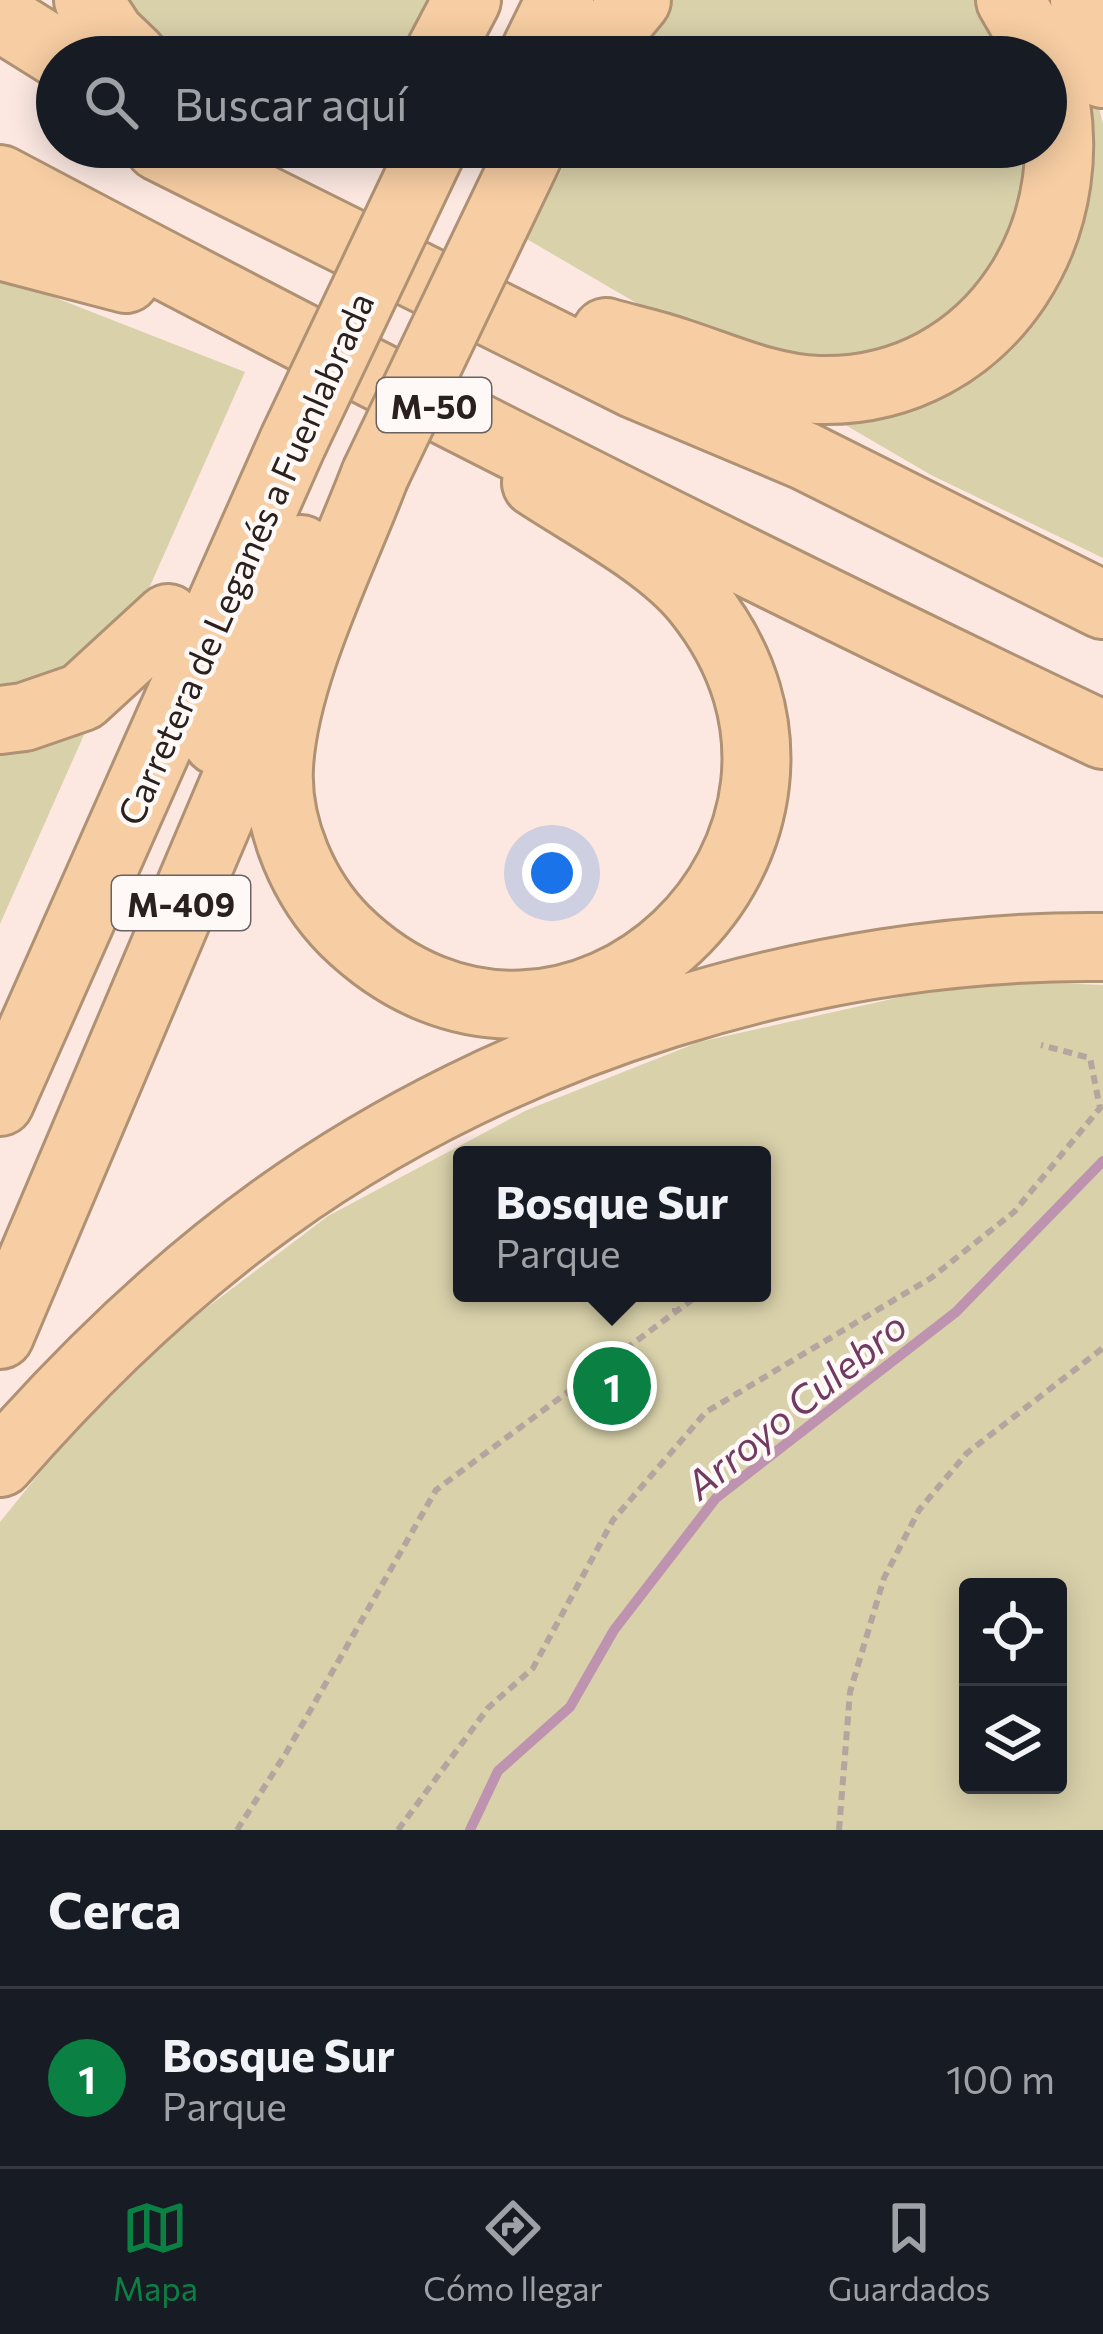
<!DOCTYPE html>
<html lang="es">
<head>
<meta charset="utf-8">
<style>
	:root { --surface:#171b24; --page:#20242c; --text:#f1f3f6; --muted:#9ea1a6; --line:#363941; --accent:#0b8043 }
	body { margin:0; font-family:Commissioner,sans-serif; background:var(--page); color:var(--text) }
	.controls { position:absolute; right:36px; bottom:36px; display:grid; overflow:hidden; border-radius:12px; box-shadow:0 6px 30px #0003 }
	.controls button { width:108px; height:108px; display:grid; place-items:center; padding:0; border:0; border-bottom:3px solid var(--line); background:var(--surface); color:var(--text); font:60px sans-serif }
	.you { position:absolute; left:552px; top:873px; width:42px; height:42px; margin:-30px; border:9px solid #fff; border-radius:50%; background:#1a73e8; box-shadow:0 0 0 18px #1a73e833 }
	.badge { display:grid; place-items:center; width:78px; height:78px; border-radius:50%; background:var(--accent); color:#fff; font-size:39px; font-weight:700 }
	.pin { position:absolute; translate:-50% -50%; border:6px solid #fff; box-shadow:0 3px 12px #0006 }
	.popup { position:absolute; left:453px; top:1146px; width:318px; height:156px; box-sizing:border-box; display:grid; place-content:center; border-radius:12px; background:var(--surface); filter:drop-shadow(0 3px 9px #0005); font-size:39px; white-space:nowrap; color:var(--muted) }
	.popup b { font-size:45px; color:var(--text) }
	.popup::after { content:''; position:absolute; left:50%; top:100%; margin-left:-24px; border:24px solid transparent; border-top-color:var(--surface) }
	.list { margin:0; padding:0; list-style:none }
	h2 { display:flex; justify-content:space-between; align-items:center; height:156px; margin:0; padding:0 48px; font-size:51px }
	h2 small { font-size:39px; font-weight:400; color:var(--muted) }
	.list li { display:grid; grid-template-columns:78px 1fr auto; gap:36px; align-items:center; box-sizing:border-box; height:180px; padding:0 48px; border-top:3px solid var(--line) }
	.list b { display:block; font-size:45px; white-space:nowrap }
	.list p { margin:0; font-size:39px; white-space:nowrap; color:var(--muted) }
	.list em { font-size:39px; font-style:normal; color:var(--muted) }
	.icon { flex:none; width:66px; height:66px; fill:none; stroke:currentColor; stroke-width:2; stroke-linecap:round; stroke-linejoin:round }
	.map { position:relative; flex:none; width:1103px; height:1830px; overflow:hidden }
	.search { position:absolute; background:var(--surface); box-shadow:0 6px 30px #0003; left:36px; right:36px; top:36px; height:132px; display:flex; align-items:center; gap:30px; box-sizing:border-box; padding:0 42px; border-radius:66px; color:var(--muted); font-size:45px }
	.sheet { height:336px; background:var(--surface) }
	nav { display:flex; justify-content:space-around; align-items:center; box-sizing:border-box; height:168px; border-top:3px solid var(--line); background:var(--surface); font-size:33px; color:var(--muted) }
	nav a { display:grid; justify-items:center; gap:6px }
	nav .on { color:var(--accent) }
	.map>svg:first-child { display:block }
	.green { fill:#d9d1aa; fill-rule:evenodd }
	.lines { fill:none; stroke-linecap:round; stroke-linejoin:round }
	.stream { stroke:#bd93b0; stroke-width:10 }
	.highway-casing { stroke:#af9174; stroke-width:72 }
	.path { stroke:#b5a59f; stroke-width:6; stroke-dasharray:9 6; stroke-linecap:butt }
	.highway { stroke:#f7cea3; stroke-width:66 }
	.highway-bridge-casing { stroke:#af9174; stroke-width:72; stroke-linecap:butt }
	.highway-bridge { stroke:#f7cea3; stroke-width:66 }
	.labels { text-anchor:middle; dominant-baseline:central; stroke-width:9; stroke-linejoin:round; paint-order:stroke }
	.shield { fill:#fef9f7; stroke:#6a625f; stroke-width:3 }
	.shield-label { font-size:33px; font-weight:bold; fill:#2a211e }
	.street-label { font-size:36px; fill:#2a211e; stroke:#fef9f7 }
	.water-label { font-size:39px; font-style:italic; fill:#713a61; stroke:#fef9f7 }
</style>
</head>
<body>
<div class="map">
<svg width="1103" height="1830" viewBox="0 0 1103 1830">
	<rect width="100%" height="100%" fill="#fce8e1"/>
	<path class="green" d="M76,0H434L402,57H164Z
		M652,0H1073L1103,124V558L931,475L525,238L574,147H1046V57H621Z
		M0,276L245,372L0,924Z
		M977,980L1103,985V1830H0V1522L63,1444L180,1328L328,1216L527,1110L699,1042ZM462,1155H762V1293H462ZM968,1587H1058V1785H968Z"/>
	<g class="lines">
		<path class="stream" d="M470,1830L498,1771L570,1707L614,1630L716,1498L956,1312L1103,1161"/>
		<g class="highway-casing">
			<path id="highway" d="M88,0L111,35L134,57
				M1010,0L1043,57
				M1084,0L1103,74
				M0,17L64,57
				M437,57L467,0
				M532,57L560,0
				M590,57L637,0
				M159,147L634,384L805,456L1103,605
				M0,179C364,372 731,559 1103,735
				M0,246L126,279
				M606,332C630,339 654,344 677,352C724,367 768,388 818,390C991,395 1098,221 1046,63
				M375,475C342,562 284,675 279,767C276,826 304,890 345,931C567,1148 891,840 697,600C660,554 586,516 536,483
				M0,720L24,717L82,697L168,618
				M217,741L301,549
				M0,1102L293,442
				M0,1335L269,701
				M0,1463C82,1369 172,1282 273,1209C506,1041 816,944 1103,947"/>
		</g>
		<path class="path" d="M675,1293V1311
			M237,1830L286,1753L436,1490L701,1293
			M398,1830L488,1708L533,1668L613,1520L706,1412L931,1278L1014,1212L1100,1108L1090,1058L1041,1045
			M839,1830L850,1692L884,1578L919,1510L967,1453L1103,1348"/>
		<use href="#highway" class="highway"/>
		<g class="highway-bridge-casing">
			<path id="highway-bridge" d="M293,442L433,147
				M375,475L532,147"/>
		</g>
		<use href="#highway-bridge" class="highway-bridge"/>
	</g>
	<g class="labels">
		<g class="shield">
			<rect x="377" y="378" width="114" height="54" rx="9"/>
			<rect x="112" y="876" width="138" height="54" rx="9"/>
		</g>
		<g class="shield-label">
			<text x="434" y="405">M-50</text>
			<text x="181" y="903">M-409</text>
		</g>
		<g class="street-label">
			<text transform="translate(244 558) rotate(-66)">Carretera de Leganés a Fuenlabrada</text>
		</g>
		<g class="water-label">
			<text transform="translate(795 1404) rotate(-39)">Arroyo Culebro</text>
		</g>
	</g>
</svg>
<div class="controls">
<button><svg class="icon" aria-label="locate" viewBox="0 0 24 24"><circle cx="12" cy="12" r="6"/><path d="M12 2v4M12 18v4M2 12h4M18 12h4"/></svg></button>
<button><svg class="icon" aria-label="layers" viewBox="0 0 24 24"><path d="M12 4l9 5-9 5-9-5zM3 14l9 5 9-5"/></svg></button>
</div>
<div class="you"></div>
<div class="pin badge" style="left:612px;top:1386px">1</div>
<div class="popup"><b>Bosque Sur</b>Parque</div>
<div class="search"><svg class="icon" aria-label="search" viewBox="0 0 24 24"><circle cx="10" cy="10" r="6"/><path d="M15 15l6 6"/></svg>Buscar aquí</div>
</div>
<section class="sheet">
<h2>Cerca<small></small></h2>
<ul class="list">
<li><span class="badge">1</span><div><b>Bosque Sur</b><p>Parque</p></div><em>100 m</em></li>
</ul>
</section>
<nav>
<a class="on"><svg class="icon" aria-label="map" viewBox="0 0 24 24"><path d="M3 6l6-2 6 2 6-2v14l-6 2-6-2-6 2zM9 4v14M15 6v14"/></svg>Mapa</a>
<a><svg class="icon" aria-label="directions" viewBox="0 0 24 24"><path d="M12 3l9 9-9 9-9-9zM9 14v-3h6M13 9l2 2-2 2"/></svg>Cómo llegar</a>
<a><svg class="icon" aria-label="saved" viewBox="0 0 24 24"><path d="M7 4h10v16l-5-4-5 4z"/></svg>Guardados</a>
</nav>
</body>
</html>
